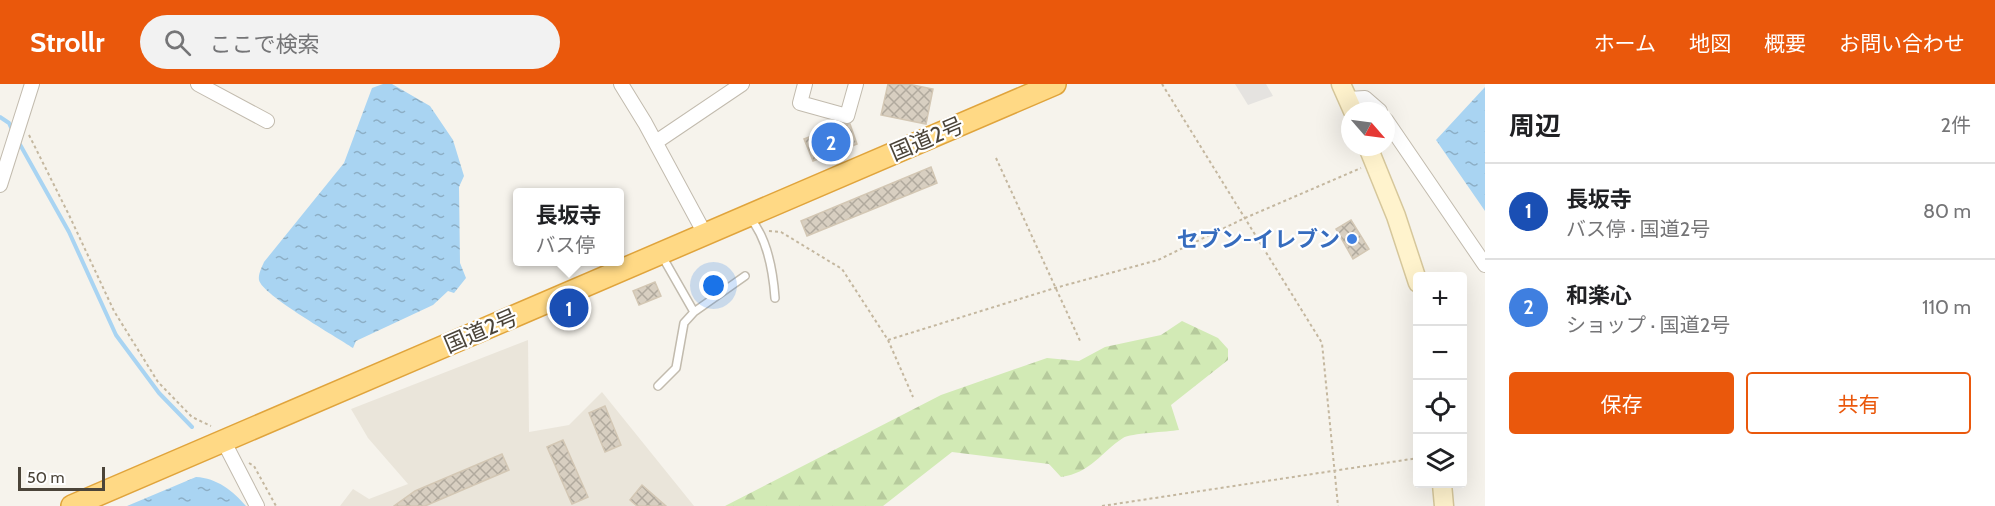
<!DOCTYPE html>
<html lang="ja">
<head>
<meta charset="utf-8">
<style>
	:root { --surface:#fff; --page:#f2f2f2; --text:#202124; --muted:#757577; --line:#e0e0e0; --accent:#ea580c }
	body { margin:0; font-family:Cabin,"Noto Sans JP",sans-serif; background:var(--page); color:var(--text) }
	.controls { position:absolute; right:18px; bottom:18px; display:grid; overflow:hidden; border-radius:6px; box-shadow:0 6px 24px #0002 }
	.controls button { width:54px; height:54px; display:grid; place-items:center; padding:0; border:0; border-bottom:2px solid var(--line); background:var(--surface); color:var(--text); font:30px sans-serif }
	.compass { position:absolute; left:1341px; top:18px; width:54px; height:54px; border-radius:50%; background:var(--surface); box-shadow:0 6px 24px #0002; rotate:118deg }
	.scale { position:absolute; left:18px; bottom:15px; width:87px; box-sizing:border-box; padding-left:6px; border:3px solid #4b4439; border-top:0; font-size:16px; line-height:21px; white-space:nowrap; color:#4b4439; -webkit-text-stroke:4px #fff; paint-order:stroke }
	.you { position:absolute; left:714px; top:202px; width:21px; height:21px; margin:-15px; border:4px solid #fff; border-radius:50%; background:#1a73e8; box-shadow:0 0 0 9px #1a73e833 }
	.badge { display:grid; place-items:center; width:39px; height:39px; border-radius:50%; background:var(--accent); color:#fff; font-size:20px; font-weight:700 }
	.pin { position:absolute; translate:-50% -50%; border:3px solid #fff; box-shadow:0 2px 6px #0006 }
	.popup { position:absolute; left:513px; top:104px; width:111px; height:78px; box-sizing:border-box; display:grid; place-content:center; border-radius:6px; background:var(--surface); filter:drop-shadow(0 2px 4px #0005); font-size:20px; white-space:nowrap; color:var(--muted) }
	.popup b { font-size:22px; color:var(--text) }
	.popup::after { content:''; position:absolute; left:50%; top:100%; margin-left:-12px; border:12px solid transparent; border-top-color:var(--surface) }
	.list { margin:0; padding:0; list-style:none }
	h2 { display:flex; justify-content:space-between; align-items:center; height:78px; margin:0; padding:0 24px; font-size:26px }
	h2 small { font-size:20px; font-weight:400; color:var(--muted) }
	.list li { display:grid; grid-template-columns:39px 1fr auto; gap:18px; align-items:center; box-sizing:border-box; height:96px; padding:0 24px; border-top:2px solid var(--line) }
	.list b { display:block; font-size:22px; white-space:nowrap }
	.list p { margin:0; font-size:20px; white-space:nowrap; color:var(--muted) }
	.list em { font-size:20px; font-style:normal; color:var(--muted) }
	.actions { display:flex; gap:12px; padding:18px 24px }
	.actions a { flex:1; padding:14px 0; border:2px solid var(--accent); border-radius:6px; text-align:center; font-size:21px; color:var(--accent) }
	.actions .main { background:var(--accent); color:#fff }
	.icon { flex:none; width:33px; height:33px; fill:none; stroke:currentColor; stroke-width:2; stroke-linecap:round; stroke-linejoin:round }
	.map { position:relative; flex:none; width:1485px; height:422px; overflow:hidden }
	header { display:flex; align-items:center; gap:36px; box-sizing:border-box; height:84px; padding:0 30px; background:var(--accent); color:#fff }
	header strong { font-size:28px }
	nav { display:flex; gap:33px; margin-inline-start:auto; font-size:21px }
	.search { width:420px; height:54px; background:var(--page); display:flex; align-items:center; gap:15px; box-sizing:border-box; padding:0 21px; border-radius:33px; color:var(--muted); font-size:22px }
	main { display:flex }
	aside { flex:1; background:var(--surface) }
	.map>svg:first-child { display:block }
	.residential { fill:#eae5da }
	.forest { fill:url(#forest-firs) }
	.parking { fill:#e5e3e0 }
	.water { fill:url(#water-ripples) }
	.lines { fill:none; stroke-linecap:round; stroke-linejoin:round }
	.stream { stroke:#a9d4f2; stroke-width:4 }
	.building { fill:url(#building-cross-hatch); stroke:#d3c7b4; stroke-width:1.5 }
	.service-casing { stroke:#c2bbae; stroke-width:10 }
	.minor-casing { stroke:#c2bbae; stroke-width:16 }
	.secondary-casing { stroke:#d6c79b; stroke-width:21 }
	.trunk-casing { stroke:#e0a43c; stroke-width:24 }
	.path { stroke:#c4b79f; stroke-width:2; stroke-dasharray:3 3; stroke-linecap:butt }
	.service { stroke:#fff; stroke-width:7 }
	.minor { stroke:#fff; stroke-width:14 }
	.secondary { stroke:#fff3cd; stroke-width:18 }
	.trunk { stroke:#ffd985; stroke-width:21 }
	.shop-dot { fill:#3f7fe0; stroke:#fff; stroke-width:2 }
	.labels { text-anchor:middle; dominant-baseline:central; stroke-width:4.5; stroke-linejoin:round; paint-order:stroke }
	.street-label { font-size:22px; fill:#4b4439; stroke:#fff }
	.shop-label { font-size:22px; font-weight:bold; fill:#366cbe; stroke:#fff; text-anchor:end }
</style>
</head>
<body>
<header>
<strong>Strollr</strong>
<div class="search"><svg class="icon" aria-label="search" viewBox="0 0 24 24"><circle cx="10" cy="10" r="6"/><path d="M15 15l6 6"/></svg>ここで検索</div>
<nav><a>ホーム</a><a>地図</a><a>概要</a><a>お問い合わせ</a></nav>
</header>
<main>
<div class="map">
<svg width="1485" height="422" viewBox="0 0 1485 422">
	<defs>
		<pattern id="forest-firs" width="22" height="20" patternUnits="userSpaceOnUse" patternTransform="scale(1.5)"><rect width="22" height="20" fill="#d2eab5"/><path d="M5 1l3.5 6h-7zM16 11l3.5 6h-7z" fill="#b6ca9c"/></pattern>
		<pattern id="water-ripples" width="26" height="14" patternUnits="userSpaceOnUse" patternTransform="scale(1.5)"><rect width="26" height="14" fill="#a9d4f2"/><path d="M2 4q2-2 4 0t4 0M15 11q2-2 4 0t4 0" fill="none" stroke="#8caec5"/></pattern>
		<pattern id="building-cross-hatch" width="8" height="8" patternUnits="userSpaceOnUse" patternTransform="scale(1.5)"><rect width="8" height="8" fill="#d8cfc1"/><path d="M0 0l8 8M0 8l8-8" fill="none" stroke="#b1aa9e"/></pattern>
	</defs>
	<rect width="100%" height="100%" fill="#f6f3ec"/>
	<path class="residential" d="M528,256L529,348L569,341L602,308L694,422H340L353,405L369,415L408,400L368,354L351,325Z"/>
	<path class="forest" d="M1182,237L1218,254L1228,265V276L1171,321L1179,346C1167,348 1131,349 1123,354C1101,368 1091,389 1061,393L1049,380L952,368L883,422H725L941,311L1047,274L1079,277L1105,263L1161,251Z"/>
	<path class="parking" d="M1235,0H1266L1273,12L1248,21Z"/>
	<path class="water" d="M383,0H392L430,22L453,56L464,92L459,103L460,179L466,194L454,209L448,207L433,221L356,257L353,264C337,253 262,211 259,196C258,190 262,183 264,178L344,79L372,4Z
		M1485,3V127L1436,56Z
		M196,393C217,394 233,407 246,422H127Z"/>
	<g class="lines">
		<path class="stream" d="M0,33L9,39L13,48
			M18,57L69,148L116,251L159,309L192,343"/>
	</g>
	<path class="building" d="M888,0H908L933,5L926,40L881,31Z
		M843,40H850L857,60L813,77L804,55Z
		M931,83L937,99L807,152L801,137Z
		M1351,136L1369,165L1353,175L1336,145Z
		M655,198L661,212L639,221L633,207Z
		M605,322L621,361L605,368L589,329Z
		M563,356L588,413L572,420L547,363Z
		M502,370L509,386L425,422H394L415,407Z
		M642,401L666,422H637L630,416Z"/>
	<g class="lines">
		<g class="service-casing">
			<path id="service" d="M750,134C768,155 773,187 775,214
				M662,172L694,228
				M658,302L676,284L684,239L694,228L745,192"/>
		</g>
		<g class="minor-casing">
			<path id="minor" d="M198,0L267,37
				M621,0L645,39L705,150
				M805,0L800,19L847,32L856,0
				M1348,15L1365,14L1380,27
				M1386,36L1485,181
				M656,58L742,0
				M0,101L32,0
				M224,358L257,422"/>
		</g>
		<g class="secondary-casing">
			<path id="secondary" d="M1341,0L1353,27
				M1368,63L1396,132L1418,199
				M1442,400L1444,422"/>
		</g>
		<g class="trunk-casing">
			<path id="trunk" d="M72,422L1055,0"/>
		</g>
		<path class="path" d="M1162,0L1322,259L1338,422
			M29,51L69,131L114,227L158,298L192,333L211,342
			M996,74L1081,259
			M769,147L781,148L842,185L888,256L1055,204L1158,176L1245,134L1361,84
			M888,256L913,313
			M249,379L254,382L276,422
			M1102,422L1418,374"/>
		<use href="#service" class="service"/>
		<use href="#minor" class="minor"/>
		<use href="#secondary" class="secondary"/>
		<use href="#trunk" class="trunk"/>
	</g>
	<circle class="shop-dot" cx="1352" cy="155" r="6"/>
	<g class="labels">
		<g class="street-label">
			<text transform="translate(927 55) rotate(-23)">国道2号</text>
			<text transform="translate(481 247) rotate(-23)">国道2号</text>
		</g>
		<g class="shop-label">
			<text x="1340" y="155">セブン-イレブン</text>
		</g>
	</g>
</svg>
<div class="controls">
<button>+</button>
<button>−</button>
<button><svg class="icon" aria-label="locate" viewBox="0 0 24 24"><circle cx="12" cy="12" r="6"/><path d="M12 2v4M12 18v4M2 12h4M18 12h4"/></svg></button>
<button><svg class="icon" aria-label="layers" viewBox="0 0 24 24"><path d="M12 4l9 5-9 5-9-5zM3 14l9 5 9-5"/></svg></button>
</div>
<svg class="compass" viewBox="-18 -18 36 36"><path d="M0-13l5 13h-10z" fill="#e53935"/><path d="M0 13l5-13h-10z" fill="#757577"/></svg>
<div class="scale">50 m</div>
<div class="you"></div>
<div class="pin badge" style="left:569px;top:224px;background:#1a4fb4">1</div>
<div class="popup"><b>長坂寺</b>バス停</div>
<div class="pin badge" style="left:831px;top:58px;background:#3f7fe0">2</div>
</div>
<aside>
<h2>周辺<small>2件</small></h2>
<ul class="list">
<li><span class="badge" style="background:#1a4fb4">1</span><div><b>長坂寺</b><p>バス停 · 国道2号</p></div><em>80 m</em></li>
<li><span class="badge" style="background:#3f7fe0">2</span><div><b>和楽心</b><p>ショップ · 国道2号</p></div><em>110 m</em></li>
</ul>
<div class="actions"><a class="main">保存</a><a>共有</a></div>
</aside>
</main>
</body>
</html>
